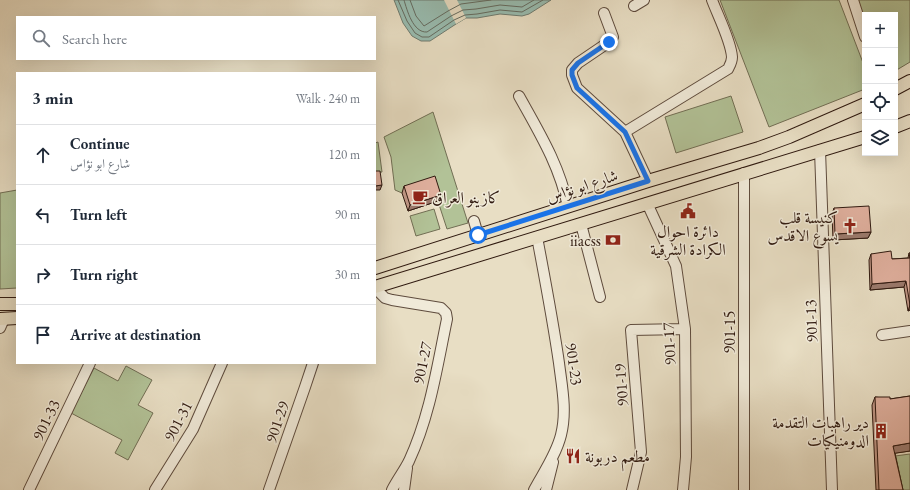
<!DOCTYPE html>
<html lang="en">
<head>
<meta charset="utf-8">
<style>
	:root { --surface:#fff; --page:#f2f2f3; --text:#1f2937; --muted:#747a83; --line:#e0e1e3 }
	body { margin:0; font-family:"EB Garamond",Amiri,serif; background:var(--page); color:var(--text) }
	.controls { position:absolute; right:12px; top:12px; display:grid; overflow:hidden; border-radius:0px; box-shadow:0 4px 16px #0002 }
	.controls button { width:36px; height:36px; display:grid; place-items:center; padding:0; border:0; border-bottom:1px solid var(--line); background:var(--surface); color:var(--text); font:20px sans-serif }
	.stop { position:absolute; width:12px; height:12px; margin:-9px; border:3px solid #1a73e8; border-radius:50%; background:#fff }
	.stop.end { background:#1a73e8; border-color:#fff; box-shadow:0 1px 4px #0008 }
	.list { margin:0; padding:0; list-style:none }
	h2 { display:flex; justify-content:space-between; align-items:center; height:52px; margin:0; padding:0 16px; font-size:17px }
	h2 small { font-size:13px; font-weight:400; color:var(--muted) }
	.list li { display:grid; grid-template-columns:26px 1fr auto; gap:12px; align-items:center; box-sizing:border-box; height:60px; padding:0 16px; border-top:1px solid var(--line) }
	.list b { display:block; font-size:15px; white-space:nowrap }
	.list p { margin:0; font-size:13px; white-space:nowrap; color:var(--muted) }
	.list em { font-size:13px; font-style:normal; color:var(--muted) }
	.icon { flex:none; width:22px; height:22px; fill:none; stroke:currentColor; stroke-width:2; stroke-linecap:round; stroke-linejoin:round }
	.map { position:relative; flex:none; width:910px; height:490px; overflow:hidden }
	.search { position:absolute; background:var(--surface); box-shadow:0 4px 16px #0002; left:16px; top:16px; width:360px; height:44px; display:flex; align-items:center; gap:10px; box-sizing:border-box; padding:0 14px; border-radius:0px; color:var(--muted); font-size:15px }
	.panel { position:absolute; background:var(--surface); box-shadow:0 4px 16px #0002; left:16px; top:72px; width:360px; height:292px; border-radius:0px }
	.map>svg:first-child { display:block }
	.green { fill:#b2c297; stroke:#716e54 }
	.water { fill:#98bcb0; stroke:#6e7b70 }
	.pier { fill:#e8dec4 }
	.lines { fill:none; stroke-linecap:round; stroke-linejoin:round }
	.shore { stroke:#646b60; stroke-width:1 }
	.minor-casing { stroke:#5e4b3d; stroke-width:12 }
	.major-casing { stroke:#301a10; stroke-width:14 }
	.minor { stroke:#f0ead9; stroke-width:10 }
	.major { stroke:#e8dec4; stroke-width:12 }
	.wall { fill:#bf9686; stroke:#301a10 }
	.shaded-wall { fill:#9b7a6d; stroke:#301a10 }
	.building { fill:#deae9c; stroke:#301a10 }
	.route { stroke:#1a73e8; stroke-width:5 }
	.labels { text-anchor:middle; dominant-baseline:central; stroke-width:3; stroke-linejoin:round; paint-order:stroke }
	.street-label { font-size:16px; fill:#301a10; stroke:#f0ead9 }
	.poi-label { font-size:16px; fill:#301a10; stroke:#f0ead9; text-anchor:end }
</style>
</head>
<body>
<div class="map">
<svg width="910" height="490" viewBox="0 0 910 490">
	<rect width="100%" height="100%" fill="#e8dec4"/>
	<filter id="stains"><feTurbulence type="fractalNoise" baseFrequency=".005" numOctaves="4"/><feColorMatrix values="0 0 0 0 .2 0 0 0 0 .09 0 0 0 0 .02 0 0 0 .5 -.17"/></filter>
	<radialGradient id="worn" r=".72"><stop offset=".6" stop-color="#630" stop-opacity="0"/><stop offset="1" stop-color="#630" stop-opacity=".3"/></radialGradient>
	<path class="green" d="M720,0H839L865,68V89L769,127Z
		M852,0H910V62L895,71V15H865V33Z
		M731,96L743,132L676,153L665,117Z
		M433,112L468,223L447,229L432,183L402,193L395,190L391,157L384,137Z
		M378,142L382,172L375,173V143Z
		M17,190V288L0,289V193Z
		M434,209L440,229L416,236L410,216Z
		M126,366L152,380L138,405L153,413L128,460L115,453L122,440L71,413L94,368L118,381Z
		M910,454V490H901L895,456Z"/>
	<path class="water" d="M394,0H551L529,14L522,16L500,14L477,18H466L456,24L430,41H421L412,36L403,23Z"/>
	<path class="pier" d="M444,0H457L466,18L456,24Z"/>
	<g class="lines">
		<path class="shore" d="M398,0L407,21L415,33L422,37H429L454,20L465,15L477,14L500,10L522,12L543,0
			M404,0C407,10 413,33 427,32L451,16L463,10L476,9L500,5L522,7L534,0
			M410,0L416,16L424,26L448,11L461,4L491,0"/>
		<g class="minor-casing">
			<path id="minor" d="M853,0L865,37
				M634,6L644,0
				M604,13L613,37L609,42L578,63L572,70V75L577,88L625,132L648,181
				M519,96C539,132 560,166 568,207
				M625,132L728,69C730,65 732,62 732,57C731,41 718,16 712,0
				M820,150L832,490
				M744,173V490
				M647,203L676,266L685,329L686,457L683,490
				M474,221L478,235
				M581,224L600,297
				M375,288L385,298L392,300L441,308L446,313L447,319C437,367 430,416 409,461C404,471 397,480 392,490
				M0,328L4,319
				M882,335L910,331
				M29,490L90,363
				M155,490L193,429L222,363
				M269,490L305,387L313,363
				M404,490L407,468
				M534,490C543,473 556,455 561,435C567,411 562,387 559,363C553,321 545,279 537,237
				M546,490L553,462
				M632,490L641,452L631,330L685,329"/>
		</g>
		<g class="major-casing">
			<path id="major" d="M895,89L910,81
				M895,127L910,121
				M375,268L648,181L759,148L789,137L865,104
				M375,287L865,137
				M0,304H17
				M0,319L17,318"/>
		</g>
		<use href="#minor" class="minor"/>
		<use href="#major" class="major"/>
	</g>
	<path class="wall" d="M404,186L441,195L438,201L408,211L402,193Z
		M834,208L871,232L868,238L833,240L832,214Z
		M909,253H910V310L908,311L904,287L870,290L869,260L871,254L892,259L908,258Z
		M910,396V451L895,453L903,490H876L872,405L875,397L890,399Z"/>
	<path class="shaded-wall" d="M382,185L380,190H375V186Z
		M441,195L438,201L408,211L410,205Z
		M871,232L868,238L833,240L835,234Z
		M906,281L904,287L870,290L872,284Z
		M910,305V310L908,311Z
		M910,443V451L890,454L893,446Z"/>
	<path class="building" d="M375,171H380L382,185L375,186Z
		M435,176L441,195L410,205L404,186Z
		M869,206L871,232L835,234L834,208Z
		M891,251L892,259L910,258L909,253H910V305L906,281L872,284L871,254Z
		M910,396V443L893,446L903,490H879L875,397H890V399Z"/>
	<g class="lines">
		<path class="route" d="M478,235L648,181L625,132L577,88L572,75V70L578,63L609,42"/>
	</g>
	<defs>
		<g id="cafe-bare" transform="scale(1.2)"><path d="M-5.5-4.5H6V0H3Q3 3.5 0 3.5H-2.5Q-5.5 3.5-5.5 0ZM3-3.2v2h1.7v-2ZM-6 4.5H4V6H-6Z" fill="#8f2418" stroke="#f0ead9" stroke-width="2.5" paint-order="stroke"/></g>
		<g id="civic-bare" transform="scale(1.2)"><path d="M-.6-6.5H3V-4.5H.6V-3L4-1V1h2V6H-6V1h2V-1L-.6-3ZM-1.2 2.5V6h2.4V2.5Z" fill="#8f2418" stroke="#f0ead9" stroke-width="2.5" paint-order="stroke"/></g>
		<g id="church-bare" transform="scale(1.2)"><path d="M-1.2-6h2.4v3.5h3.3v2.4h-3.3V6h-2.4V-.1h-3.3v-2.4h3.3Z" fill="#8f2418" stroke="#f0ead9" stroke-width="2.5" paint-order="stroke"/></g>
		<g id="bank-bare" transform="scale(1.2)"><path d="M-6-4H6V4H-6ZM0-2.3a2.3 2.3 0 1 0 0 4.6a2.3 2.3 0 1 0 0-4.6Z" fill="#8f2418" stroke="#f0ead9" stroke-width="2.5" paint-order="stroke"/></g>
		<g id="building-bare" transform="scale(1.2)"><path d="M-4-6H4V6H1V3H-1V6H-4ZM-2.5-4.3h1.7v1.8h-1.7ZM.8-4.3h1.7v1.8H.8ZM-2.5-1h1.7V.8h-1.7ZM.8-1h1.7V.8H.8Z" fill="#8f2418" stroke="#f0ead9" stroke-width="2.5" paint-order="stroke"/></g>
		<g id="restaurant-bare" transform="scale(1.2)"><path d="M-5-6h1v4h1v-4h1v4h1v-4h1v5L-1.5 .5V6h-2V.5L-5-1ZM5-6V6H3V1.5H1.5Q1.5-4 5-6Z" fill="#8f2418" stroke="#f0ead9" stroke-width="2.5" paint-order="stroke"/></g>
	</defs>
	<g fill-rule="evenodd">
		<use href="#cafe-bare" x="420" y="197"/>
		<use href="#civic-bare" x="688" y="211"/>
		<use href="#church-bare" x="850" y="226"/>
		<use href="#bank-bare" x="613" y="240"/>
		<use href="#building-bare" x="881" y="431"/>
		<use href="#restaurant-bare" x="573" y="456"/>
	</g>
	<g class="labels">
		<g class="street-label">
			<text transform="translate(582 186) rotate(-18)">شارع ابو نؤاس</text>
			<text transform="translate(811 321) rotate(-92)">901-13</text>
			<text transform="translate(729 332) rotate(-90)">901-15</text>
			<text transform="translate(669 344) rotate(-93)">901-17</text>
			<text transform="translate(422 363) rotate(-78)">901-27</text>
			<text transform="translate(574 364) rotate(82)">901-23</text>
			<text transform="translate(621 385) rotate(-94)">901-19</text>
			<text transform="translate(46 420) rotate(-64)">901-33</text>
			<text transform="translate(178 421) rotate(-62)">901-31</text>
			<text transform="translate(277 422) rotate(-71)">901-29</text>
		</g>
		<g class="poi-label">
			<text x="432" y="197" text-anchor="start">كازينو العراق</text>
			<text x="838" y="217">كنيسة قلب<tspan x="838" dy="18">يسوع الاقدس</tspan></text>
			<text x="688" y="231" text-anchor="middle">دائرة احوال<tspan x="688" dy="18">الكرادة الشرقية</tspan></text>
			<text x="601" y="240">iiacss</text>
			<text x="869" y="422">دير راهبات التقدمة<tspan x="869" dy="18">الدومنيكيات</tspan></text>
			<text x="585" y="456" text-anchor="start">مطعم دربونة</text>
		</g>
	</g>
	<rect width="100%" height="100%" filter="url(#stains)"/>
	<rect width="100%" height="100%" fill="url(#worn)"/>
</svg>
<div class="controls">
<button>+</button>
<button>−</button>
<button><svg class="icon" aria-label="locate" viewBox="0 0 24 24"><circle cx="12" cy="12" r="6"/><path d="M12 2v4M12 18v4M2 12h4M18 12h4"/></svg></button>
<button><svg class="icon" aria-label="layers" viewBox="0 0 24 24"><path d="M12 4l9 5-9 5-9-5zM3 14l9 5 9-5"/></svg></button>
</div>
<div class="stop" style="left:478px;top:235px"></div>
<div class="stop end" style="left:609px;top:42px"></div>
<div class="search"><svg class="icon" aria-label="search" viewBox="0 0 24 24"><circle cx="10" cy="10" r="6"/><path d="M15 15l6 6"/></svg>Search here</div>
<section class="panel">
<h2>3 min<small>Walk · 240 m</small></h2>
<ul class="list">
<li><svg class="icon" aria-label="ahead" viewBox="0 0 24 24"><path d="M12 20V5M6 11l6-6 6 6"/></svg><div><b>Continue</b><p>شارع ابو نؤاس</p></div><em>120 m</em></li>
<li><svg class="icon" aria-label="left" viewBox="0 0 24 24"><path d="M17 20v-9H6M10 6l-5 5 5 5"/></svg><div><b>Turn left</b></div><em>90 m</em></li>
<li><svg class="icon" aria-label="right" viewBox="0 0 24 24"><path d="M7 20v-9h11M14 6l5 5-5 5"/></svg><div><b>Turn right</b></div><em>30 m</em></li>
<li><svg class="icon" aria-label="arrive" viewBox="0 0 24 24"><path d="M6 21V4h12l-3 4 3 4H6"/></svg><div><b>Arrive at destination</b></div></li>
</ul>
</section>
</div>
</body>
</html>
